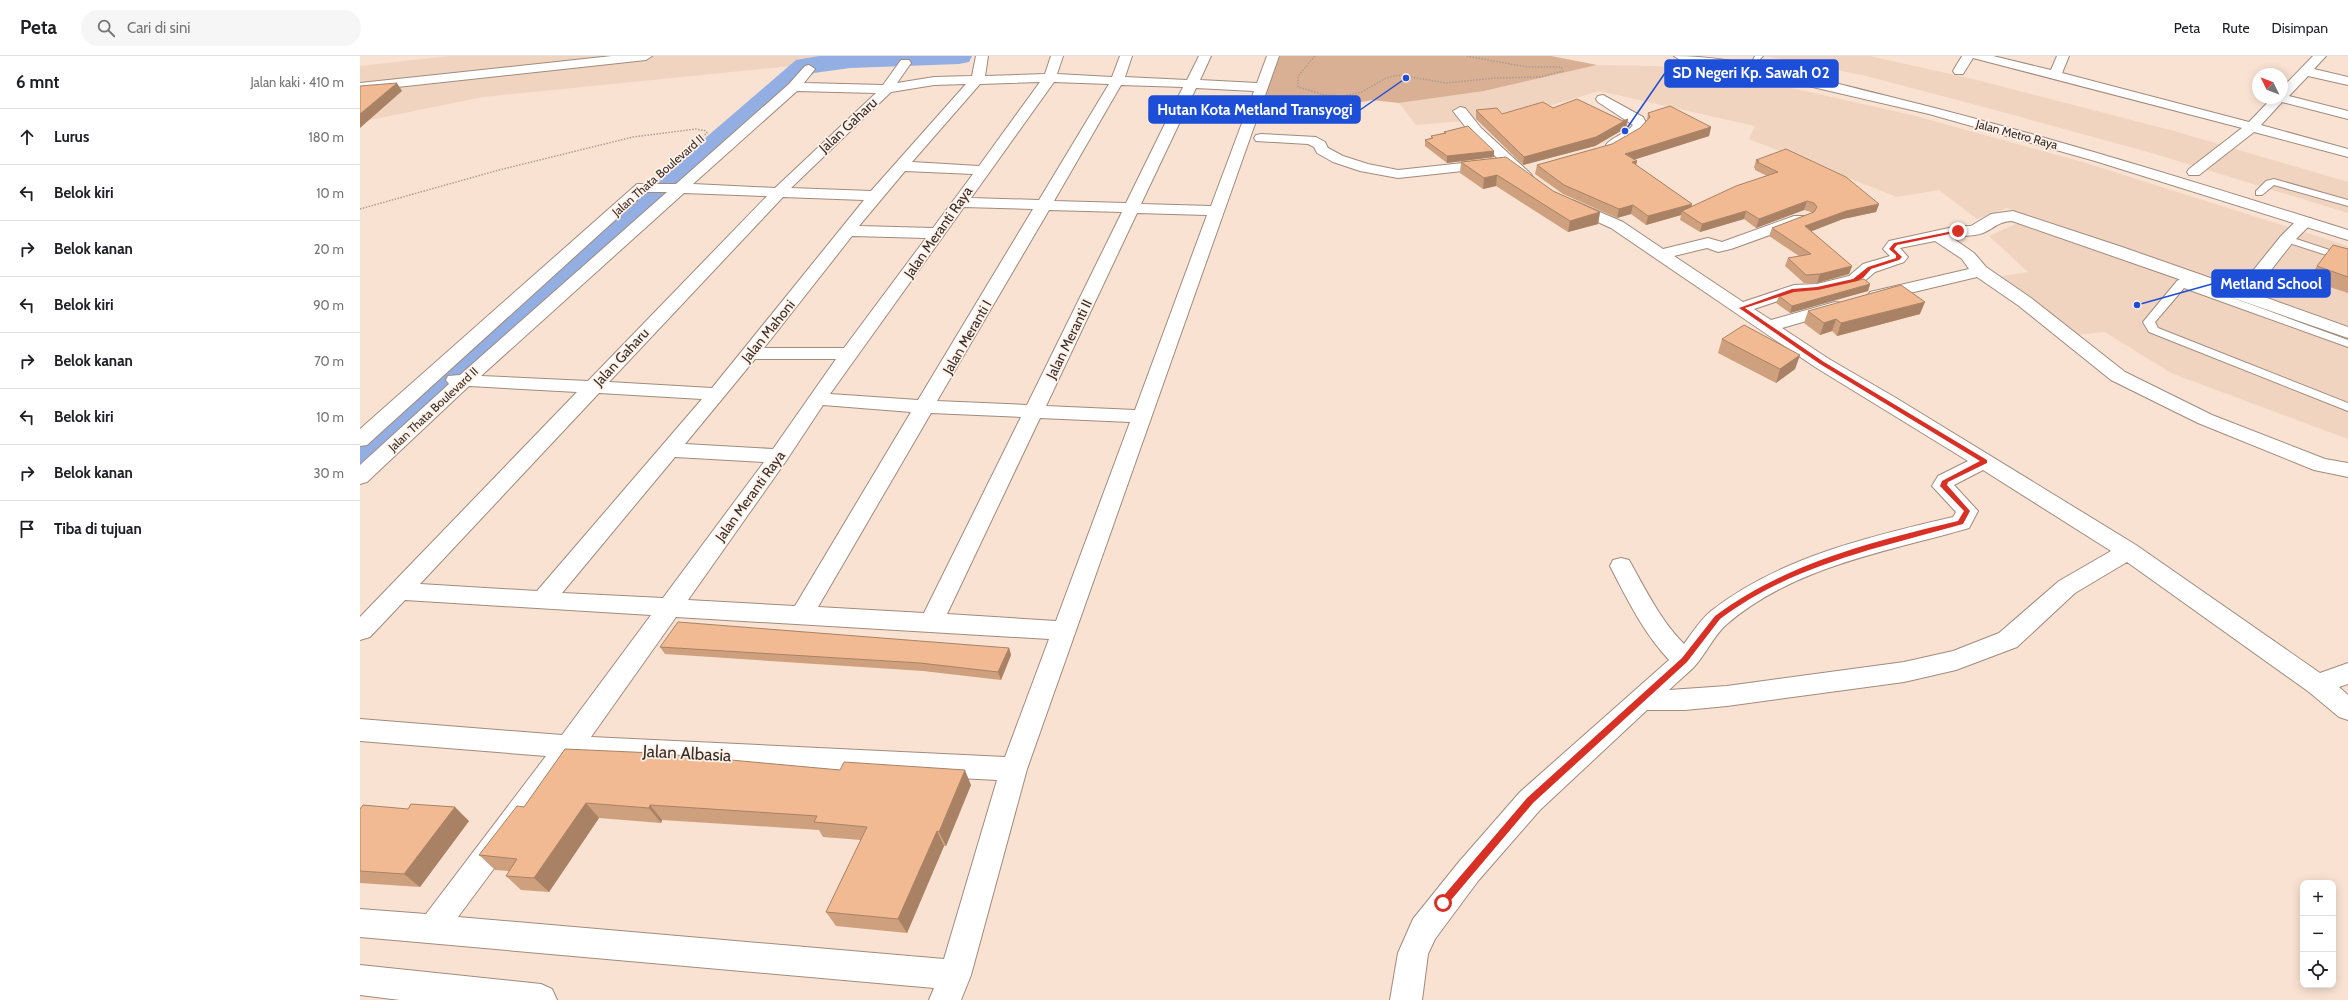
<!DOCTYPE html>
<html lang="id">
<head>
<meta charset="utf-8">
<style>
	:root { --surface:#fff; --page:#f6f6f6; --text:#202124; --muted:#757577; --line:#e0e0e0 }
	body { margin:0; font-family:Cabin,sans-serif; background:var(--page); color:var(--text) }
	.controls { position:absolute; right:12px; bottom:12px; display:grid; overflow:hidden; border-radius:8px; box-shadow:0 2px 10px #0003 }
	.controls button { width:36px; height:36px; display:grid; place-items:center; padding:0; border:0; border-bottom:1px solid var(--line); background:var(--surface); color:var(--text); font:20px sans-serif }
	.compass { position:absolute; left:1892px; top:12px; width:36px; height:36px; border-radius:50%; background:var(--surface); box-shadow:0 2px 10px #0003; rotate:313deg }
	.stop { position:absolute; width:12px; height:12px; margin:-9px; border:3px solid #d93025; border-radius:50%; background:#fff }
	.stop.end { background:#d93025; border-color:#fff; box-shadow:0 1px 4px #0008 }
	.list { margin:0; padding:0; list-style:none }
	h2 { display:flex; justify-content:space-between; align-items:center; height:52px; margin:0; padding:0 16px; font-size:17px }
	h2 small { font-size:13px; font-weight:400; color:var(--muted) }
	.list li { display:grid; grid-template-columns:26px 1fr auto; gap:12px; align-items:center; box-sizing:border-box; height:56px; padding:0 16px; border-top:1px solid var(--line) }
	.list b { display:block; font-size:15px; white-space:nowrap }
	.list em { font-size:13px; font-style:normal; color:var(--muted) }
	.icon { flex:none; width:22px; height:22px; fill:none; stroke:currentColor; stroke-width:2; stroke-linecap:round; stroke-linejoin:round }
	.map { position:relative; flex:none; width:1988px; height:944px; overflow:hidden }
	header { display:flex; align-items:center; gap:24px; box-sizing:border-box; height:56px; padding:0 20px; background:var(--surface); border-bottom:1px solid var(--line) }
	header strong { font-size:19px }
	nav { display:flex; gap:22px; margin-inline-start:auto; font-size:14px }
	.search { width:280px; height:36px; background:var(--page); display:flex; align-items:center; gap:10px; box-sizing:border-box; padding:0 14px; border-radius:22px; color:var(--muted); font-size:15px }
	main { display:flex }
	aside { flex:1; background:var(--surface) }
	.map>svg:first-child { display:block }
	.built { fill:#f0d4c0 }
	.green { fill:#d9b093 }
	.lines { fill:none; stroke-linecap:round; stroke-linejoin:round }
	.river { fill:#92aee3; fill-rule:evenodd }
	.service-casing { stroke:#a08b7d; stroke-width:2 }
	.minor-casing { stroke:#a08b7d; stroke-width:2 }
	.primary-casing { stroke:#a08b7d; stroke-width:2 }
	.path { stroke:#ad9c90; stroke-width:1.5; stroke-dasharray:1.5 1.5; stroke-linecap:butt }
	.service { fill:#fff; fill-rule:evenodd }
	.minor { fill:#fff; fill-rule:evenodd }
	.primary { fill:#fff; fill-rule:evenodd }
	.wall { fill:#cfa07e }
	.shaded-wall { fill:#a98266 }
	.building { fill:#f1ba92; stroke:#a98266 }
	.route { fill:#d93025 }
	.labels { text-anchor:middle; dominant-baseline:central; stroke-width:3.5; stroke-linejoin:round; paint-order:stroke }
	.far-street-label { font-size:12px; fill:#362e28; stroke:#fff1e8 }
	.street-label { font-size:14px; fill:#362e28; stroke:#fff1e8 }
	.near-street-label { font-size:17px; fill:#362e28; stroke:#fff1e8 }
	.leader { fill:none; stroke:#1d4ed8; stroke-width:1.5 }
	.callout-dot { fill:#1d4ed8; stroke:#fff1e8; stroke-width:1.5 }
	.callout { fill:#1d4ed8; stroke:#1d4ed8; stroke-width:1.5 }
	.callout-label { font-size:15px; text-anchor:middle; font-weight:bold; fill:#fff }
</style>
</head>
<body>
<header>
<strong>Peta</strong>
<div class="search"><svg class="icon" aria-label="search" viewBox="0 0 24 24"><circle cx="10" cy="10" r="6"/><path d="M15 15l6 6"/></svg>Cari di sini</div>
<nav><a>Peta</a><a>Rute</a><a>Disimpan</a></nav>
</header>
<main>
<aside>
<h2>6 mnt<small>Jalan kaki · 410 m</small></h2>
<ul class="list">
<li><svg class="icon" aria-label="ahead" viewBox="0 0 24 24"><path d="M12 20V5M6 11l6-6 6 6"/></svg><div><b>Lurus</b></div><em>180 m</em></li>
<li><svg class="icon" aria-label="left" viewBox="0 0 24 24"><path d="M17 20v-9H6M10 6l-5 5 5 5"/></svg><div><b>Belok kiri</b></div><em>10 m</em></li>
<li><svg class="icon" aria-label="right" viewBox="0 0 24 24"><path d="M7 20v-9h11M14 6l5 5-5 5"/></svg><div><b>Belok kanan</b></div><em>20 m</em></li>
<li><svg class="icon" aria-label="left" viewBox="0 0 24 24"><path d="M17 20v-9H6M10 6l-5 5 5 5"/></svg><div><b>Belok kiri</b></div><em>90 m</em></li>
<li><svg class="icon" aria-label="right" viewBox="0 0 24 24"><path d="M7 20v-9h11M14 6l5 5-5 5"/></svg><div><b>Belok kanan</b></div><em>70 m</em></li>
<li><svg class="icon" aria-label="left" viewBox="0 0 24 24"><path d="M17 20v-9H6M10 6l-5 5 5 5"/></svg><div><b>Belok kiri</b></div><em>10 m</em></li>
<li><svg class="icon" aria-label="right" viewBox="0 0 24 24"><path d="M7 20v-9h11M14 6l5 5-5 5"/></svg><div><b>Belok kanan</b></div><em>30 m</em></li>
<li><svg class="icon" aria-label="arrive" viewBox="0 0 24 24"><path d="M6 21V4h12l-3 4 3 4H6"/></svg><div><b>Tiba di tujuan</b></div></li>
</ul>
</aside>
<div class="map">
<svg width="1988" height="944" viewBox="0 0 1988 944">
	<rect width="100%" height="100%" fill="#f9e2d2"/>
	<path class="built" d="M88,0H547V2L451,8L123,41L0,66V10Z
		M1405,0H1510L1617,24L1814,75L1988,126V157L1795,98L1635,54L1506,20Z
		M1237,9L1294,10L1355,15L1552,59L1726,107L1988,190V272L1647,152L1617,163L1579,134L1537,141L1389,83L1395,70L1239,35L1152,61L1056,69L1039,47L1124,35Z
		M1660,166L1988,282V383L1811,317L1745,276L1698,281L1625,223L1668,216L1629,180Z"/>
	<path class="green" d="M920,0H1191L1237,9L1124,35L1039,47L1012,44L894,67Z"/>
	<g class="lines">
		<path class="river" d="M459,0H612L609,6L599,8L490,12L454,17L16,413L0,418V379L436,4Z"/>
		<g class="service-casing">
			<path id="service" d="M1395,0H1403L1397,6L1393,4Z
				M1914,123L1988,144V150L1914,129L1902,139H1896V135L1906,125Z
				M1927,180L1988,200V206L1923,185L1922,183Z
				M1829,217L1834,220L1829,226L1988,284V291L1824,232L1795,266L1798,272L1988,347V355L1789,276L1783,266L1817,225Z"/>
		</g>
		<g class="minor-casing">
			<path id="minor" d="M616,0H628L625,20L685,18L691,0H703L697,18L752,21L760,0H772L765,21L827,24L839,0H851L840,24L897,27L907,0H919L667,713L611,919L601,944H569L574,932L0,881V853L66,858L186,700L0,685V663L202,679L291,559L45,544L10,581L0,584V561L217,336L109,330L7,426L0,428V409L89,328L86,324L88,320L100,319L307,136H286L7,389L0,390V373L277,128H316L429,28L445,10L449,9L455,13L444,27L523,29L541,4H549L551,7L537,27L574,21L612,20ZM680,26L619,110L552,106L620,28ZM694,26L749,28L679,144L611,142ZM606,28L511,135L431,132L531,36L574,29ZM761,29L823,31L766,147L694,145ZM836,32L894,35L851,150L781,148ZM437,35L516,37L415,132L333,128ZM545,115L613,118L573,172L499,170ZM324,137L407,140L228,325L121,320ZM423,141L504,144L352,332L249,326ZM604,151L673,153L558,344L470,338ZM689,154L762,156L667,349L577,345ZM777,157L847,159L775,354L686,350ZM492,180L566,182L484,292H404ZM395,303H476L413,393L325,388ZM239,337L342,343L177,535L60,528ZM463,349L551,356L435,550L328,544L426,405ZM571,357L661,361L564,557L458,551ZM680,362L770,366L696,565L587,558ZM315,401L404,406L303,542L202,537ZM316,561L689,583L645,701L231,681ZM216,702L637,724L584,903L98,861Z
				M1602,0H1633L1691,14L1697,0H1709L1702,17L1889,66L1912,42H1922V32L1953,0H1966L1954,13L1988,21V29L1948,20L1929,40L1988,55V63L1922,46L1901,69L1988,93V101L1894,76L1839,119H1829L1827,116L1829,113L1882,72L1613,2L1603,18H1595L1593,15Z
				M1243,39L1283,61L1287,69L1276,83L1253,93L1246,89C1251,81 1265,79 1273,69L1238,46L1236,43L1238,40Z
				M1100,51L1105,52L1121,72L1171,118L1173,121L1171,124H1161L1111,78L1093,55Z
				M901,78L956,81L965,86L968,92L983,100L1008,108L1038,114L1131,104L1138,108L1131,112L1038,122L1000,115L973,106L957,97L954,91L948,88L896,85L894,82L896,79Z
				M1212,144L1263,166L1303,193L1348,182L1362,186L1434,160H1446L1448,163L1446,166L1371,193L1358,196L1347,192L1314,200L1383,246L1434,229L1457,228L1489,220L1503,208L1530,200L1523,193L1529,185L1598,170H1611L1631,158L1653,155L1762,191L1879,232L1921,180L1939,162H1951L1953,165L1951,168L1933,186L1893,237L1988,271V282L1652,165C1637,166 1635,172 1623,177C1612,181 1602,179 1591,181L1614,197L1626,211L1671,242L1765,316L1852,359L1965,403L1988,407V421L1954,414L1838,367L1751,324L1659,250L1617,221L1516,245L1510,244L1507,240L1510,236L1609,213L1602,203L1575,185L1540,192L1548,201L1544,206L1515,216L1501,228L1457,238L1436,239L1394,253L1411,264L1475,246L1481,247L1484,251L1481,255L1422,272L1469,303L1536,342L1776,489L1960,617L1988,607V628L1979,631L1988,639V664L1979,661L1949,636L1767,506L1715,537L1657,591L1596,614L1544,626L1367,650L1325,654H1287L1180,754L1118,825L1075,883L1068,898L1062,944H1030L1038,897L1053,863L1098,807L1160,736L1309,604C1283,576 1267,543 1250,510L1253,504L1261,502L1269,504C1286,534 1300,564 1324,588C1332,577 1341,563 1351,555C1418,502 1511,480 1593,461L1596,456L1572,430L1578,420L1608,405L1455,311L1251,172L1207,152L1204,149L1207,146ZM1623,414L1751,495L1699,525L1639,577L1593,595L1544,606L1367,630L1309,634C1317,626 1326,619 1334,611C1346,598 1354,579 1367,568C1435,510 1526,496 1609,472L1618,455L1594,429Z
				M0,909L181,928L192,933L197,944H40L0,939Z"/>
		</g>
		<g class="primary-casing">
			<path id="primary" d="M252,0H292L286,4L0,35V27Z
				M1314,0C1380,0 1462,24 1527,40C1682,78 1835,126 1988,174V184L1735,105L1569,58L1405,20L1320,4Z"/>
		</g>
		<path class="path" d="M955,0L938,20V31L965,39L984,40L1002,36L1026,22L1038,19L1087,27L1135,22L1180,21L1203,15L1201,11H1167L1106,0
			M0,153L139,114L273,81L336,73L346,75L347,77L302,114"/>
		<use href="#service" class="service"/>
		<use href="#minor" class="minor"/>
		<use href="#primary" class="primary"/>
	</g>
	<path class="wall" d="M1193,52L1263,65L1268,63L1266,72L1235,90L1163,109L1116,63V54L1142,58Z
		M1288,57L1351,71L1349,80L1275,103L1277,105L1276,109L1332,148L1331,151L1407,120L1395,114V112H1394L1396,104L1519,148L1516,156L1483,163L1451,175L1492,210L1489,218L1457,227H1444L1425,210L1428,202L1439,200L1409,180L1412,172L1452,157L1451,156L1444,154L1396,172L1384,163L1340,176L1320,164L1321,159L1286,169L1271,158L1257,162L1203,138L1175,118L1177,109L1252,88L1280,72L1287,64Z
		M1084,76L1134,95V101L1087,107L1065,90V84L1071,82V80L1084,77Z
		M1101,106L1193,135L1240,156L1238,168L1208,176L1136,130L1123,133L1100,117Z
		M1988,193V237L1948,224L1957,210Z
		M1510,228L1508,235L1430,257L1416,247L1419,240L1460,233Z
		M1448,255L1560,258L1477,280L1472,275L1460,279L1444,267Z
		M1362,283L1440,299L1435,313L1416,327L1358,297Z
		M300,591L649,592L651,599L641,624L563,615L305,598Z
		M205,693L611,729L586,790H584L547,877L476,870L466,856L501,784L463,781L459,774L302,764L301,767L239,762L189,836L161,834L146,820L149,815L135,814L119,799L164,751Z
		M0,753L109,765L60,831L0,827Z"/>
	<path class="shaded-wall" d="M37,27L42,35L0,72V58Z
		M1268,63L1266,72L1235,90L1163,109L1164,101Z
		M1351,71L1349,80L1264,107L1265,98Z
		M1134,95V101L1087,107V100Z
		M1277,105L1275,113L1272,106Z
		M1137,119L1136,130L1123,133L1124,122Z
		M1447,145L1444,154L1396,172L1399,163Z
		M1332,148L1330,157L1322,155L1321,159L1286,169L1288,160Z
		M1519,148L1516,156L1483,163L1442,179L1445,170L1486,155Z
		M1273,149L1271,158L1257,162L1259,153Z
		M1386,155L1384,163L1340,176L1342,168Z
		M1240,156L1238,168L1208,176L1210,165Z
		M1492,210L1489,218L1457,227L1460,218Z
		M1510,228L1508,235L1430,257L1432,250Z
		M1565,246L1560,258L1477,280L1481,267Z
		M1476,263L1472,275L1460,279L1464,267Z
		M1440,299L1435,313L1416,327L1420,313Z
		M649,592L651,599L641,624L638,616Z
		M605,714L611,729L586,790L579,776Z
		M226,747L239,762L189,836L174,822Z
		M290,749L302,764L301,767L289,752Z
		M95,751L109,765L60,831L44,818Z
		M577,775L584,790L547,877L538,863Z"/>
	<path class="building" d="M37,27L0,58V30Z
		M1217,43L1263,65L1268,63L1236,81L1164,101L1116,54L1137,52L1142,58L1183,46L1193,52Z
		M1310,50L1351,71L1265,98L1277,105L1272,106L1332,148L1288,160L1273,149L1259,153L1204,129L1177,109L1252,88L1280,72L1290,61L1288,57Z
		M1108,70L1134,95L1087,100L1065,84L1073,82L1071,80L1086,77L1084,76Z
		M1426,93L1486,121L1519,148L1486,155L1445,170L1492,210L1460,218L1446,219L1428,202L1451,198L1412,172L1454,156L1457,151L1454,147L1447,145L1399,163L1386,155L1342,168L1322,155L1376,130L1418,116L1397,106L1399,105L1396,104Z
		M1146,101L1193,135L1240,156L1210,165L1137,119L1124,122L1101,106Z
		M1973,189L1988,193V221L1957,210Z
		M1504,223L1510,228L1432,250L1419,240L1438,234L1460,233Z
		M1541,229L1565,246L1481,267L1476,263L1464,267L1448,255Z
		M1384,269L1440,299L1420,313L1362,283Z
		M318,566L649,592L638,616L560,607L300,591Z
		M205,693L294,697L480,714L484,706L605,714L579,776L577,775L538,863L466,856L507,771L454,766L457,760L290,749L289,752L226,747L174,822L146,820L157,803L119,799L157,750L164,751Z
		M51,748L95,751L44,818L0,815V753L3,749L48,753Z"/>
	<path class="route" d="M1598,174L1599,176L1537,189L1534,193L1542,201L1539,204L1511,213L1503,222L1497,225L1457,234L1434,236L1385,252L1464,306L1627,404V407L1588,426L1587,429L1610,455L1603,468C1518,492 1432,509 1360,563L1327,606L1173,747L1086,850H1080V844L1167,742L1322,602L1355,560C1426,507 1514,485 1598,465L1604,455L1580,430L1582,425L1620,405L1460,308L1379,252L1432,233L1457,231L1493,223L1508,211L1536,202V199L1529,193L1534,187Z"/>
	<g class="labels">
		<g class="far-street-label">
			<text transform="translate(1657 78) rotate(15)">Jalan Metro Raya</text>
			<text transform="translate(298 119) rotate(-41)">Jalan Thata Boulevard II</text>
			<text transform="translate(73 353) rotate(-43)">Jalan Thata Boulevard II</text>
		</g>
		<g class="street-label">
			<text transform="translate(488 69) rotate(-43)">Jalan Gaharu</text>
			<text transform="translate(578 176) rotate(-55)">Jalan Meranti Raya</text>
			<text transform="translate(408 275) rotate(-51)">Jalan Mahoni</text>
			<text transform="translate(607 281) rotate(-60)">Jalan Meranti I</text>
			<text transform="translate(709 283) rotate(-64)">Jalan Meranti II</text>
			<text transform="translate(261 301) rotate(-47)">Jalan Gaharu</text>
			<text transform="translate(390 440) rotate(-54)">Jalan Meranti Raya</text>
		</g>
		<g class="near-street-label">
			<text transform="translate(327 697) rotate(3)">Jalan Albasia</text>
		</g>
	</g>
	<path class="leader" d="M1265 75L1305 17M1046 22L1000 54M1777 249L1852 228"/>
	<g class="callout-dot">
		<circle cx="1265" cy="75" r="4"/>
		<circle cx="1046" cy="22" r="4"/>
		<circle cx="1777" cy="249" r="4"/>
	</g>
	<g class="callout">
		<rect x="1305" y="4" width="173" height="27" rx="4"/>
		<rect x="789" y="40" width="211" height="27" rx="4"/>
		<rect x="1852" y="214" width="118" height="27" rx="4"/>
	</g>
	<g class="callout-label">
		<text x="1391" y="22">SD Negeri Kp. Sawah 02</text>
		<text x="895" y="59">Hutan Kota Metland Transyogi</text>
		<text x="1911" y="233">Metland School</text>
	</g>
</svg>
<div class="controls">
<button>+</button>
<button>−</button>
<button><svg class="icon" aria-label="locate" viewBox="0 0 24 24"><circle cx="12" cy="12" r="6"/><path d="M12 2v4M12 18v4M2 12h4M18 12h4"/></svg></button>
</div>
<svg class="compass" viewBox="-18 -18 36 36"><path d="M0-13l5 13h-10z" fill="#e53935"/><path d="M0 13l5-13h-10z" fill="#757577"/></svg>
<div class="stop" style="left:1083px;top:847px"></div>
<div class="stop end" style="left:1598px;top:175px"></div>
</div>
</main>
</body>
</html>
